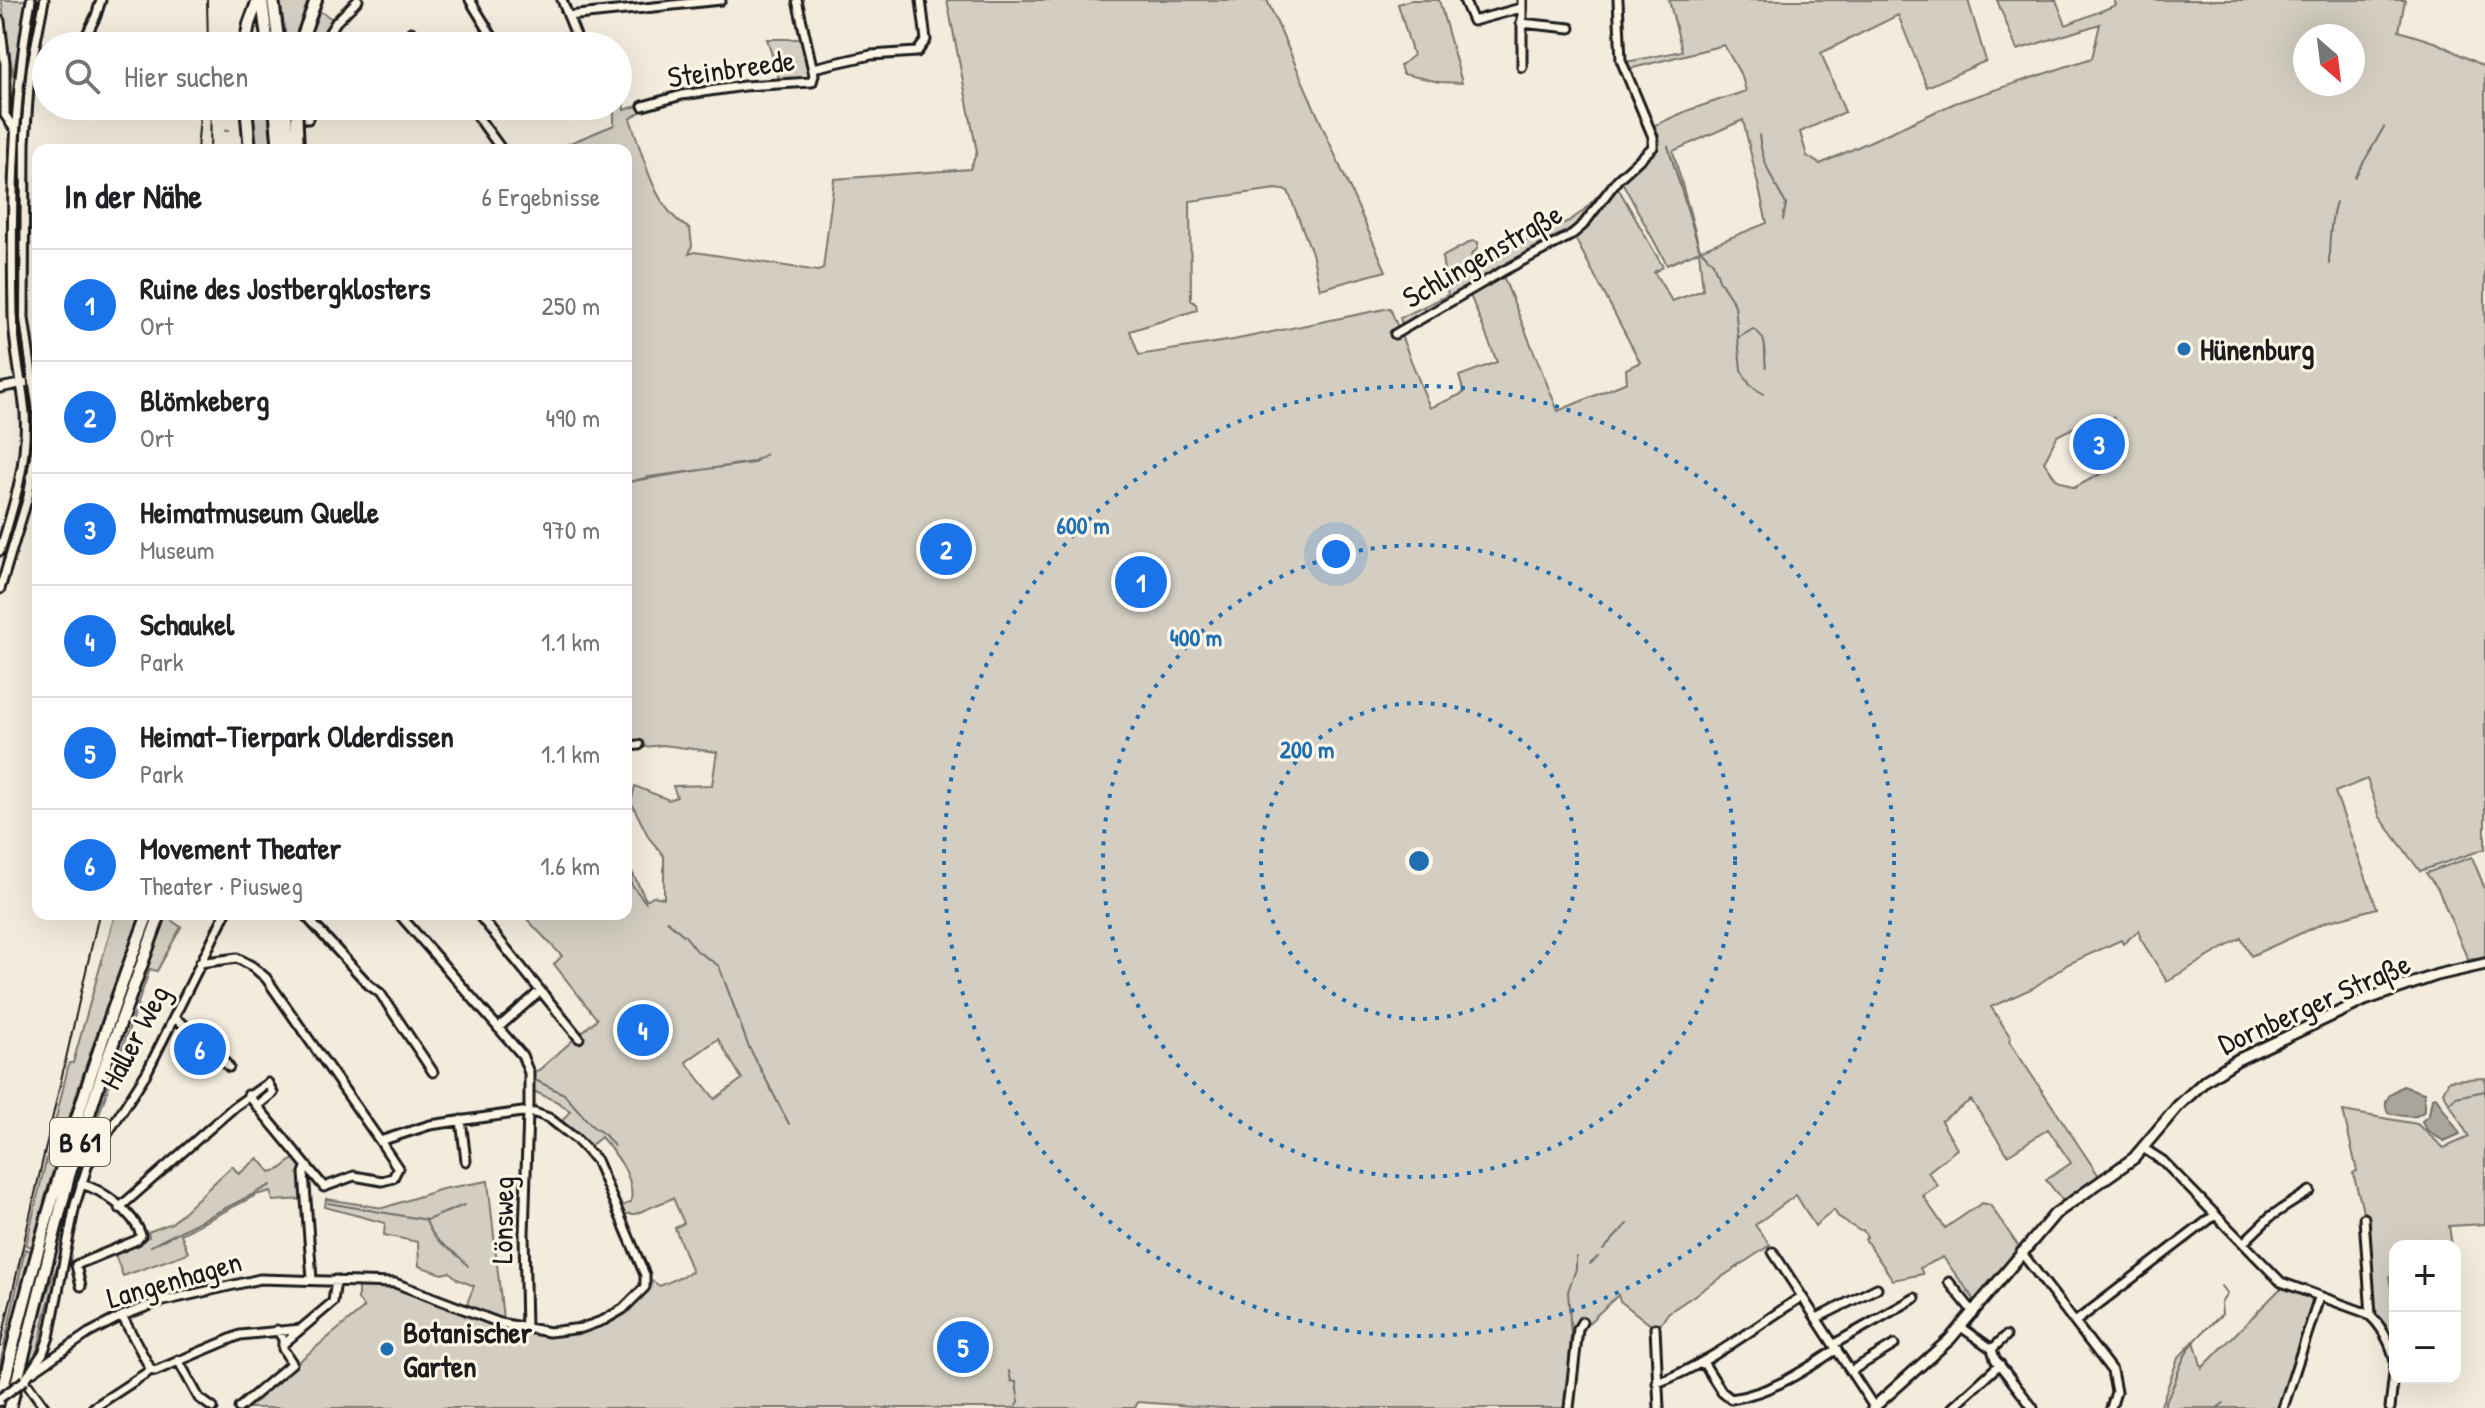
<!DOCTYPE html>
<html lang="de">
<head>
<meta charset="utf-8">
<style>
	:root { --surface:#fff; --page:#f6f6f6; --text:#202124; --muted:#757577; --line:#e0e0e0; --accent:#1a73e8 }
	body { margin:0; font-family:"Patrick Hand",sans-serif; background:var(--page); color:var(--text) }
	.controls { position:absolute; right:24px; bottom:24px; display:grid; overflow:hidden; border-radius:16px; box-shadow:0 8px 32px #0002 }
	.controls button { width:72px; height:72px; display:grid; place-items:center; padding:0; border:0; border-bottom:2px solid var(--line); background:var(--surface); color:var(--text); font:40px sans-serif }
	.compass { position:absolute; left:2293px; top:24px; width:72px; height:72px; border-radius:50%; background:var(--surface); box-shadow:0 8px 32px #0002; rotate:152deg }
	.you { position:absolute; left:1336px; top:554px; width:28px; height:28px; margin:-20px; border:6px solid #fff; border-radius:50%; background:#1a73e8; box-shadow:0 0 0 12px #1a73e833 }
	.badge { display:grid; place-items:center; width:52px; height:52px; border-radius:50%; background:var(--accent); color:#fff; font-size:26px; font-weight:700 }
	.pin { position:absolute; translate:-50% -50%; border:4px solid #fff; box-shadow:0 2px 8px #0006 }
	.list { margin:0; padding:0; list-style:none }
	h2 { display:flex; justify-content:space-between; align-items:center; height:104px; margin:0; padding:0 32px; font-size:34px }
	h2 small { font-size:26px; font-weight:400; color:var(--muted) }
	.list li { display:grid; grid-template-columns:52px 1fr auto; gap:24px; align-items:center; box-sizing:border-box; height:112px; padding:0 32px; border-top:2px solid var(--line) }
	.list b { display:block; font-size:30px; white-space:nowrap }
	.list p { margin:0; font-size:26px; white-space:nowrap; color:var(--muted) }
	.list em { font-size:26px; font-style:normal; color:var(--muted) }
	.icon { flex:none; width:44px; height:44px; fill:none; stroke:currentColor; stroke-width:2; stroke-linecap:round; stroke-linejoin:round }
	.map { position:relative; flex:none; width:2485px; height:1408px; overflow:hidden }
	.search { position:absolute; background:var(--surface); box-shadow:0 8px 32px #0002; left:32px; top:32px; width:600px; height:88px; display:flex; align-items:center; gap:20px; box-sizing:border-box; padding:0 28px; border-radius:44px; color:var(--muted); font-size:30px }
	.panel { position:absolute; background:var(--surface); box-shadow:0 8px 32px #0002; left:32px; top:144px; width:600px; height:776px; border-radius:16px }
	.map>svg:first-child { display:block }
	.green { fill:#d3cec1; stroke:#78756e; stroke-width:2; fill-rule:evenodd }
	.water { fill:#aaa59b; stroke:#716e68; stroke-width:2 }
	.lines { fill:none; stroke-linecap:round; stroke-linejoin:round }
	.stream { stroke:#716e68; stroke-width:2 }
	.minor-casing { stroke:#1c1c1c; stroke-width:13 }
	.major-casing { stroke:#1c1c1c; stroke-width:15 }
	.highway-casing { stroke:#1c1c1c; stroke-width:16 }
	.minor { stroke:#fcf5e5; stroke-width:7 }
	.major { stroke:#fcf5e5; stroke-width:9 }
	.highway { stroke:#fcf5e5; stroke-width:10 }
	.tram { stroke:#1c1c1c; stroke-width:2 }
	.rail { stroke:#1c1c1c; stroke-width:2 }
	.minor-bridge-casing { stroke:#1c1c1c; stroke-width:13; stroke-linecap:butt }
	.minor-bridge { stroke:#fcf5e5; stroke-width:7 }
	.ring { fill:none; stroke:#1f6fb2; stroke-width:4; stroke-dasharray:4 8 }
	.poi-dot { fill:#1f6fb2; stroke:#fcf5e5; stroke-width:3 }
	.labels { text-anchor:middle; dominant-baseline:central; stroke-width:6; stroke-linejoin:round; paint-order:stroke }
	.shield { fill:#fcf5e5; stroke:#5f5d58; stroke-width:2 }
	.shield-label { font-size:28px; font-weight:bold; fill:#1c1c1c }
	.street-label { font-size:30px; fill:#1c1c1c; stroke:#fcf5e5 }
	.poi-label { font-size:30px; font-weight:bold; fill:#1c1c1c; stroke:#fcf5e5; text-anchor:start }
	.centre { fill:#1f6fb2; stroke:#fcf5e5; stroke-width:4 }
	.ring-label { font-size:24px; text-anchor:middle; font-weight:bold; fill:#1f6fb2; stroke:#fcf5e5; stroke-width:6; stroke-linejoin:round; paint-order:stroke }
</style>
</head>
<body>
<div class="map">
<svg width="2485" height="1408" viewBox="0 0 2485 1408">
	<rect width="100%" height="100%" fill="#f3ecdd"/>
	<filter id="ink" filterUnits="userSpaceOnUse"><feTurbulence type="fractalNoise" baseFrequency=".0125" numOctaves="2"/><feDisplacementMap in="SourceGraphic" scale="16" xChannelSelector="R" yChannelSelector="G"/><feConvolveMatrix kernelMatrix="1 2 1 2 8 2 1 2 1" color-interpolation-filters="sRGB"/></filter>
	<g filter="url(#ink)">
		<path class="green" d="M1,0H27L13,76L2,4Z
			M280,0H313L297,46H287Z
			M947,0H1267L1386,271L1320,289L1312,253L1288,191L1276,189L1190,201L1191,300L1196,304L1197,310L1130,331L1139,355L1233,340L1390,308L1430,408L1464,393L1459,376L1497,362L1470,295L1503,276L1558,411L1627,382L1626,369L1640,362L1575,238L1617,186L1663,267L1654,272L1672,301L1703,290L1699,251L1667,265L1621,180L1658,147L1660,143L1653,126L1689,110L1746,91L1742,77L1724,45L1629,69L1626,62L1682,51L1669,0H1968L1986,61L1927,87L1898,15L1821,53L1845,112L1800,132L1807,156L1820,164L1955,103L2092,58L2100,24L2017,50L1997,0H2056L2066,25L2116,5L2114,0H2405L2399,31L2437,43L2485,67V849L2420,871L2380,817L2367,779L2335,792L2377,908L2326,922L2251,956L2241,938L2167,981L2140,938L2139,930L2123,944L2121,940L2068,964L2033,988L1991,1007L2011,1038L2009,1041L2099,1176L2063,1201L2046,1180L2071,1163L2048,1129L2008,1155L1971,1100L1941,1121L1957,1149L1928,1172L1938,1186L1923,1196L1945,1228L1982,1203L1990,1205L2019,1247L1976,1302L1943,1257L1920,1268L1923,1274L1893,1280L1865,1239L1867,1237L1863,1230L1860,1231L1839,1218L1834,1210L1815,1226L1796,1195L1755,1225L1770,1245L1668,1313L1659,1327L1652,1326L1620,1301L1618,1295L1580,1331L1567,1408H1220L1138,1402L1135,1408H242L364,1308L358,1299V1285L393,1287L499,1326L549,1335L565,1333L630,1306L642,1295L650,1280L660,1286L692,1272L675,1228L684,1223L673,1198L635,1214H623L620,1207L631,1202C635,1177 617,1155 601,1137L588,1148L560,1124L570,1111L558,1102L531,1090L530,1072L539,1070L597,1019L554,964L562,956L522,914H602L604,917L612,914H626L628,902L626,860L646,900L653,896L664,898V856L649,838L631,802L635,786L669,800L677,797L673,786L712,785L717,752L663,745L645,747L643,741L626,743V483L649,477L753,463L766,454L752,462L626,482V150L558,148L614,125V106H618V95L623,96L624,110L641,105L643,110L630,119C644,156 653,209 690,229L692,246L689,254L695,252L818,271L823,269L834,179L970,169L977,152ZM2305,36H2353V84H2305ZM1743,120L1767,223L1700,250L1673,151ZM2113,417L2124,438L2116,442L2126,460L2074,488L2056,479L2044,462L2057,436L2090,419L2097,426ZM718,1039L742,1079L715,1099L686,1062Z
			M1410,0H1439L1462,83L1439,82L1403,74L1400,66L1413,55L1398,4Z
			M318,10L334,20L317,46H305Z
			M767,39H805L810,77L805,81L780,82Z
			M249,106H268L272,150H253Z
			M1627,165L1575,229L1571,228L1524,253L1525,257L1403,327L1400,318L1448,295L1442,257L1472,241L1478,242V248L1471,255L1478,263L1569,221L1582,212Z
			M2472,857L2485,889V957L2468,960L2438,889L2426,873Z
			M115,914H141C99,1023 61,1133 32,1247L26,1245L69,1063H73Z
			M168,914H173L171,920L181,927L157,971L150,969L96,1123L103,1129L78,1179L61,1255C83,1137 125,1025 168,914Z
			M2485,1078V1224L2449,1226L2452,1246H2395V1275L2389,1277L2395,1308V1333L2388,1334L2373,1313L2362,1207L2353,1173L2357,1171L2343,1111L2417,1124L2444,1148L2469,1137L2443,1092L2449,1080Z
			M296,1157L303,1175L304,1199L273,1201L271,1191L256,1195L181,1234L188,1253L123,1276L114,1252L149,1237L148,1232L172,1223L232,1166L239,1174L258,1158L270,1172L279,1170Z
			M488,1181L503,1319L466,1306L474,1286L457,1279L450,1272L442,1274L419,1266L418,1242L384,1235L385,1223L325,1207L326,1199L383,1208L442,1189Z
			M25,1249L31,1251L0,1373V1364Z
			M60,1258C57,1275 52,1291 47,1308C41,1333 41,1353 23,1374L36,1323Z
			M2282,1287L2310,1299L2313,1303L2280,1408H2160L2178,1358L2194,1341L2202,1368Z"/>
		<path class="water" d="M2403,1086L2424,1093V1111C2415,1121 2401,1115 2388,1113C2381,1099 2392,1092 2403,1086Z
			M2436,1097L2460,1134L2444,1141C2435,1135 2425,1133 2422,1121L2429,1115L2432,1098Z"/>
		<g class="lines">
			<path class="stream" d="M225,131L229,130
				M1759,135C1761,160 1774,184 1786,204L1783,220
				M1668,146L1699,248L1713,263L1720,282L1735,305L1741,370L1750,385L1763,394
				M2355,177L2384,127
				M2329,264C2329,242 2330,221 2336,202
				M1738,338L1753,329C1770,339 1763,351 1766,367
				M626,861L632,873L631,884L646,903
				M667,921L686,937L697,951L719,966L748,1045L789,1124
				M535,1080L564,1094L592,1126L605,1135L614,1146
				M2449,1104L2456,1097L2485,1091
				M328,1203L427,1220L464,1205
				M426,1221C437,1248 452,1246 468,1266
				M151,1246L271,1185
				M1603,1250L1627,1224
				M1590,1264L1598,1257
				M1009,1371L1011,1381L1016,1382L1019,1402L1016,1405
				M1566,1406L1571,1335L1568,1291L1576,1269V1257
				M2165,1408V1401C2175,1388 2176,1374 2183,1360C2191,1341 2208,1328 2222,1314L2221,1303L2227,1294L2221,1286
				M2217,1408L2224,1403"/>
			<g class="minor-casing">
				<path id="minor" d="M470,0L498,46
					M562,0L580,46
					M1464,0L1473,21L1521,8
					M568,16L721,0
					M0,21L5,63V115L15,130
					M1521,23L1570,28
					M411,32L422,46
					M81,46L96,16L101,0
					M321,46L336,22L358,0
					M1522,67V0
					M813,68L871,55L917,52L926,40L921,0
					M30,72L46,68
					M470,106L502,150
					M643,106L682,95L744,86L812,82L814,75L797,0
					M308,119L310,106
					M1395,334L1503,271L1570,236L1583,225L1618,179L1653,147V137L1621,60L1618,0
					M0,388L33,381
					M0,551C14,505 28,462 25,413C22,381 14,350 13,317C11,211 12,104 31,0
					M0,589L28,497L36,446L37,408L24,318L25,143L30,72L44,0
					M626,746L639,745
					M304,914L369,985L380,993L433,1072
					M399,914L522,1055L529,1073V1106
					M478,914L579,1038
					M174,1018L199,1035L208,1031
					M498,1028L539,992
					M201,1035L229,1067
					M248,1095L324,1187L354,1176L382,1181L393,1178L398,1168L380,1141
					M461,1120L466,1161
					M2143,1148L2163,1161L2281,1282L2366,1313C2380,1321 2393,1347 2395,1363
					M306,1167L304,1173L312,1279
					M81,1184C102,1189 134,1213 141,1235L137,1240L76,1265L81,1286
					M119,1208L234,1107L268,1083L273,1093L257,1106
					M2364,1218L2371,1315
					M2243,1243L2271,1216L2310,1191
					M1773,1252L1874,1407
					M2021,1252L2112,1371L2116,1392L2111,1408
					M1949,1282L1974,1313
					M122,1316L151,1370L155,1371L240,1335L301,1329
					M1817,1318L1877,1288
					M2075,1322L2215,1215
					M1961,1327L1992,1349L1995,1359L2033,1408
					M1655,1328L1659,1408
					M526,1329L524,1234L528,1112
					M283,1344L333,1302L336,1280
					M1834,1344L1915,1298
					M1992,1349L2006,1336
					M178,1360L199,1398L213,1408
					M1703,1362L1722,1392L1731,1399C1771,1393 1804,1371 1837,1349
					M1851,1371L1894,1345
					M32,1372L89,1333L122,1316L159,1302L260,1279L395,1283L500,1323L549,1332L582,1328L604,1320L623,1309L645,1287V1275L596,1160L576,1139L549,1118L535,1113L522,1112L430,1125L380,1141L266,978L252,966L237,958L200,963
					M25,1380L43,1353L49,1337L75,1205L88,1164L147,1072L225,914
					M1657,1383C1709,1364 1755,1327 1801,1297
					M29,1386L45,1408
					M93,1408L151,1370
					M239,1408L292,1363L283,1349V1339L277,1330
					M1569,1408L1578,1329L1582,1322
					M1952,1408L2000,1364
					M2283,1408L2319,1298
					M2390,1408L2395,1364"/>
			</g>
			<g class="major-casing">
				<path id="major" d="M1873,1408L1950,1339L2055,1214L2134,1158L2178,1106L2206,1080L2237,1060L2365,1000L2437,975L2485,964"/>
			</g>
			<g class="highway-casing">
				<path id="highway" d="M262,0L268,46
					M273,0L279,46
					M245,46L249,24L258,0
					M299,46L316,0
					M246,106L250,150
					M275,106L279,150
					M285,106L289,150
					M296,106L298,150
					M0,1400C39,1233 86,1075 148,914
					M10,1408L69,1176L104,1068L160,914"/>
			</g>
			<use href="#minor" class="minor"/>
			<use href="#major" class="major"/>
			<use href="#highway" class="highway"/>
			<path class="tram" d="M0,574L23,496L32,443L30,399L20,319L21,130L27,66L40,0"/>
			<path class="rail" d="M207,0L208,46
				M197,150L201,106
				M210,150L211,106
				M0,1347L99,914"/>
			<g class="minor-bridge-casing">
				<path id="minor-bridge" d="M0,1398L25,1380"/>
			</g>
			<use href="#minor-bridge" class="minor-bridge"/>
		</g>
	</g>
	<g class="ring">
		<circle cx="1419" cy="861" r="158"/>
		<circle cx="1419" cy="861" r="316"/>
		<circle cx="1419" cy="861" r="475"/>
	</g>
	<g class="poi-dot">
		<circle cx="2184" cy="349" r="8"/>
		<circle cx="387" cy="1349" r="8"/>
	</g>
	<g class="labels">
		<rect class="shield" x="50" y="1118" width="60" height="48" rx="6"/>
		<g class="shield-label">
			<text x="80" y="1142">B 61</text>
		</g>
		<g class="street-label">
			<text transform="translate(731 68) rotate(-8)">Steinbreede</text>
			<text transform="translate(1482 255) rotate(-30)">Schlingenstraße</text>
			<text transform="translate(2314 1003) rotate(-24)">Dornberger Straße</text>
			<text transform="translate(134 1037) rotate(-62)">Haller Weg</text>
			<text transform="translate(502 1220) rotate(-89)">Lönsweg</text>
			<text transform="translate(174 1279) rotate(-16)">Langenhagen</text>
		</g>
		<g class="poi-label">
			<text x="2200" y="349">Hünenburg</text>
			<text x="403" y="1332">Botanischer<tspan x="403" dy="34">Garten</tspan></text>
		</g>
	</g>
	<circle cx="1419" cy="861" r="12" class="centre"/>
	<g class="ring-label">
		<text x="1083" y="534">600 m</text>
		<text x="1196" y="646">400 m</text>
		<text x="1307" y="758">200 m</text>
	</g>
</svg>
<div class="controls">
<button>+</button>
<button>−</button>
</div>
<svg class="compass" viewBox="-18 -18 36 36"><path d="M0-13l5 13h-10z" fill="#e53935"/><path d="M0 13l5-13h-10z" fill="#757577"/></svg>
<div class="you"></div>
<div class="pin badge" style="left:1141px;top:582px">1</div>
<div class="pin badge" style="left:946px;top:549px">2</div>
<div class="pin badge" style="left:2099px;top:444px">3</div>
<div class="pin badge" style="left:643px;top:1030px">4</div>
<div class="pin badge" style="left:963px;top:1347px">5</div>
<div class="pin badge" style="left:200px;top:1049px">6</div>
<div class="search"><svg class="icon" aria-label="search" viewBox="0 0 24 24"><circle cx="10" cy="10" r="6"/><path d="M15 15l6 6"/></svg>Hier suchen</div>
<section class="panel">
<h2>In der Nähe<small>6 Ergebnisse</small></h2>
<ul class="list">
<li><span class="badge">1</span><div><b>Ruine des Jostbergklosters</b><p>Ort</p></div><em>250 m</em></li>
<li><span class="badge">2</span><div><b>Blömkeberg</b><p>Ort</p></div><em>490 m</em></li>
<li><span class="badge">3</span><div><b>Heimatmuseum Quelle</b><p>Museum</p></div><em>970 m</em></li>
<li><span class="badge">4</span><div><b>Schaukel</b><p>Park</p></div><em>1.1 km</em></li>
<li><span class="badge">5</span><div><b>Heimat-Tierpark Olderdissen</b><p>Park</p></div><em>1.1 km</em></li>
<li><span class="badge">6</span><div><b>Movement Theater</b><p>Theater · Piusweg</p></div><em>1.6 km</em></li>
</ul>
</section>
</div>
</body>
</html>
